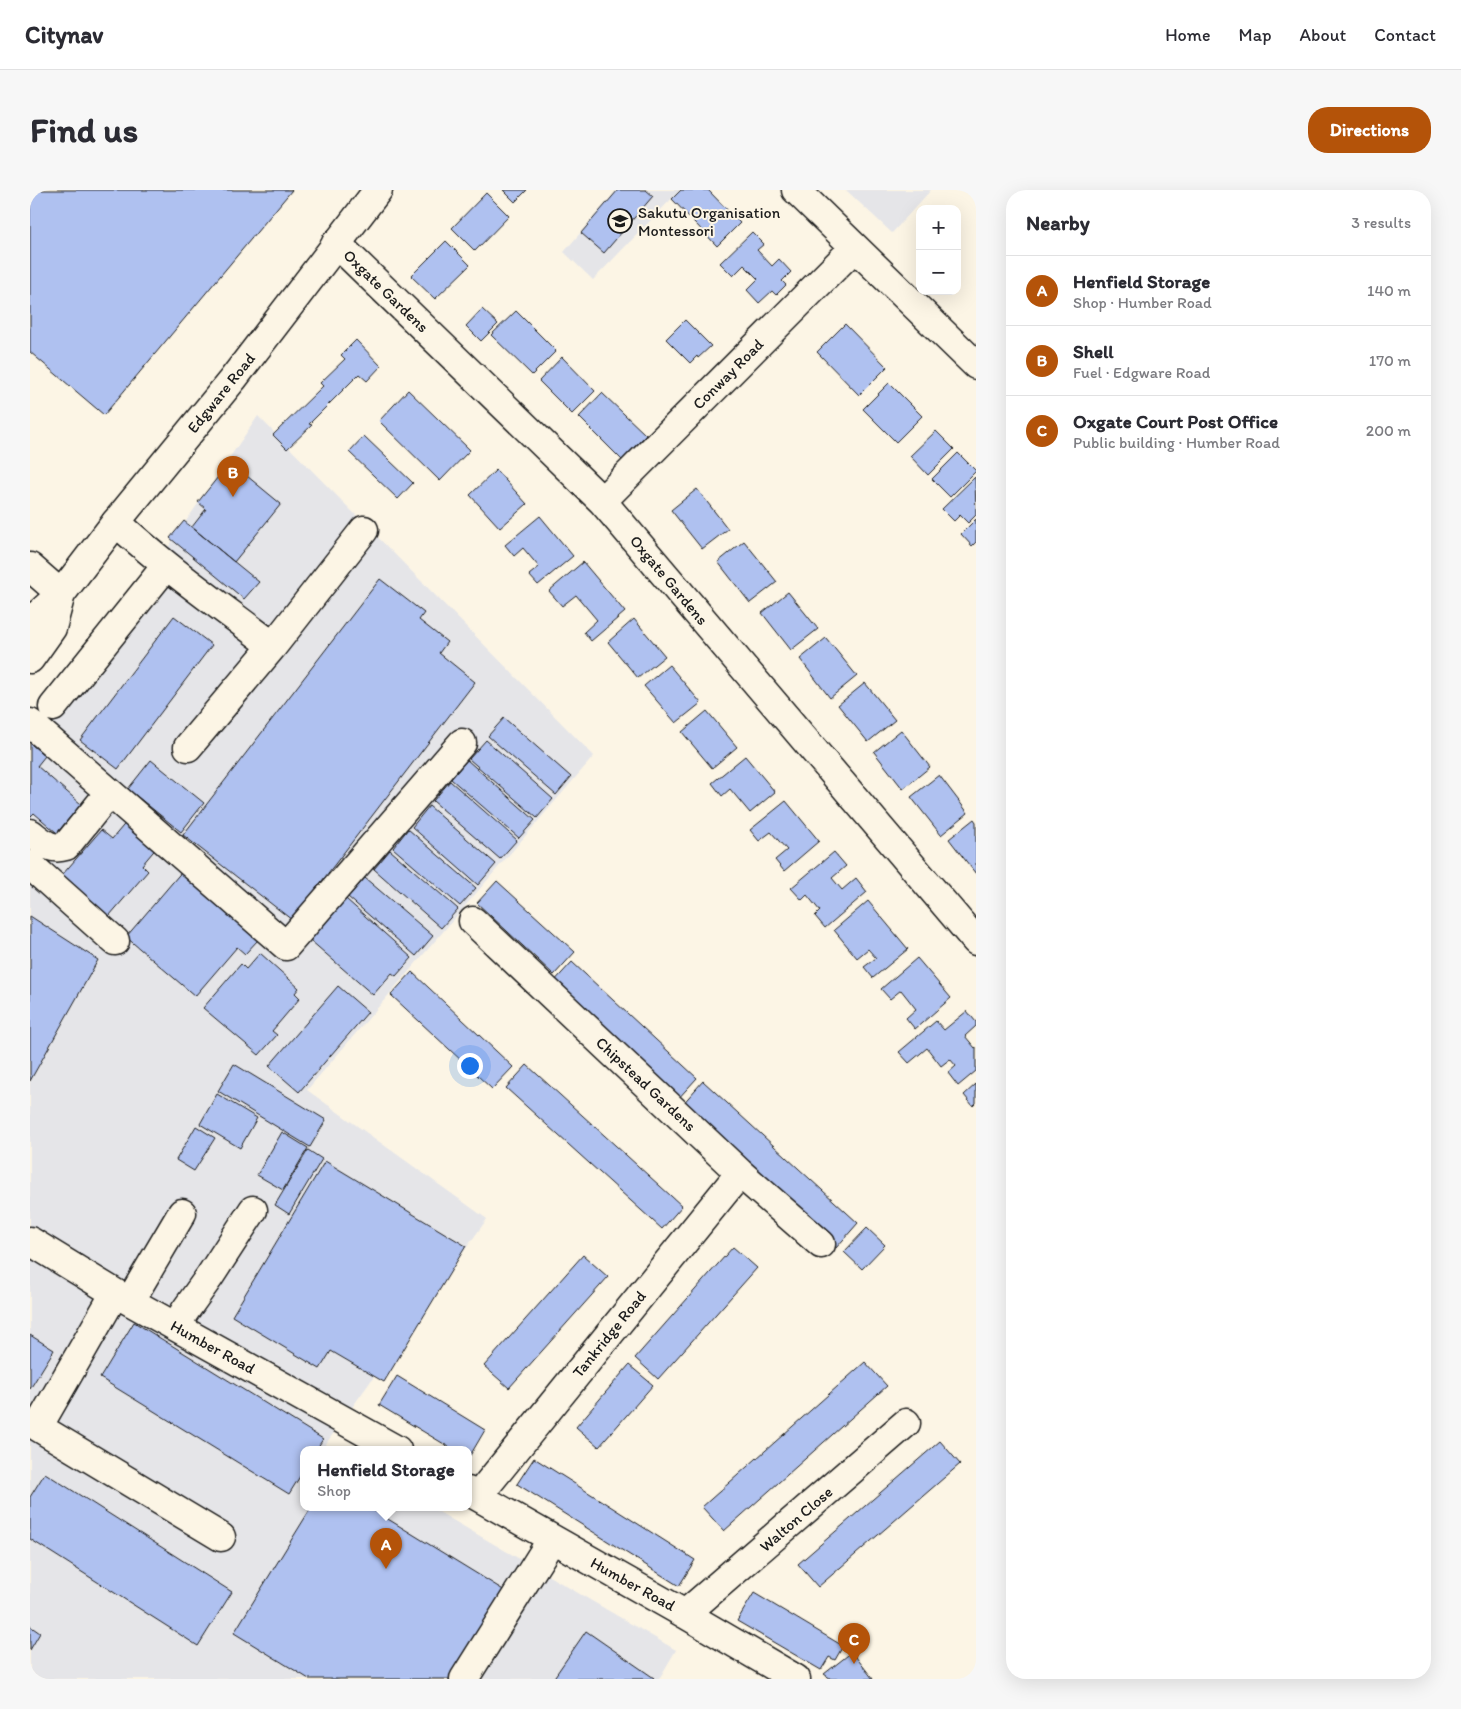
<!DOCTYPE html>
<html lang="en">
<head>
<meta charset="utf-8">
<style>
	:root { --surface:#fff; --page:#f7f7f7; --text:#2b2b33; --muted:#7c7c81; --line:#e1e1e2; --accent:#b45309 }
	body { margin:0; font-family:Itim,sans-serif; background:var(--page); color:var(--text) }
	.controls { position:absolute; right:15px; top:15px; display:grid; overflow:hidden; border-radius:10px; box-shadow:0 5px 20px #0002 }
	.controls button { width:45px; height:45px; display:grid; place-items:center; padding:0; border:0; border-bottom:1px solid var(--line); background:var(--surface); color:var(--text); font:25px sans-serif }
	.you { position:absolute; left:439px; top:875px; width:18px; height:18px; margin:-12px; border:4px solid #fff; border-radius:50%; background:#1a73e8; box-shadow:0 0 0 8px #1a73e833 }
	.badge { display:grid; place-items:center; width:32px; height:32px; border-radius:50%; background:var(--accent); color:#fff; font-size:16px; font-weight:700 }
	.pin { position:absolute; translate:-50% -41px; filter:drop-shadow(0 1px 2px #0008) }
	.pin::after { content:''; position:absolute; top:26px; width:18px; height:15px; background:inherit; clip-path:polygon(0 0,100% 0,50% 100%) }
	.popup { position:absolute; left:270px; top:1256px; width:172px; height:65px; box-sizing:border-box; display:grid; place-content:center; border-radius:10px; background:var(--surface); filter:drop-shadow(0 1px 4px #0005); font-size:16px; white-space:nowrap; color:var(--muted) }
	.popup b { font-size:19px; color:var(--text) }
	.popup::after { content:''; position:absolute; left:50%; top:100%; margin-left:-10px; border:10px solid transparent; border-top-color:var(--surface) }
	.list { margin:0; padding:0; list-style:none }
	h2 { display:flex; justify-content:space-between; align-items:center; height:65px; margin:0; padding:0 20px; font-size:21px }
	h2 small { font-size:16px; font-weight:400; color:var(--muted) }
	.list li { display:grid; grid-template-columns:32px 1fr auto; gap:15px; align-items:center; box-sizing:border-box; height:70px; padding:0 20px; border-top:1px solid var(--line) }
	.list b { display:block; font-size:19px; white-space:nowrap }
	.list p { margin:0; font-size:16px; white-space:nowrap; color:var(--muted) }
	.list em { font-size:16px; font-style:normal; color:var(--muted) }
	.map { position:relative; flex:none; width:946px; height:1489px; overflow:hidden; border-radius:20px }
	header { display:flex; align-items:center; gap:30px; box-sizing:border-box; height:70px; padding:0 25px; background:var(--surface); border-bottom:1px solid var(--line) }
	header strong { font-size:24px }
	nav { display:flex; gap:28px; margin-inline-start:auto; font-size:18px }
	.intro { display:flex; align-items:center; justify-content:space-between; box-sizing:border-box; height:120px; padding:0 30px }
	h1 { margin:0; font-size:35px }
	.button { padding:12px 22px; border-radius:20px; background:var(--accent); color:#fff; font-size:18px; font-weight:700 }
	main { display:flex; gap:30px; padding:0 30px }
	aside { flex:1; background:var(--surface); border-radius:20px; box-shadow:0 5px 20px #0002 }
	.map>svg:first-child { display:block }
	.built { fill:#e5e5e8 }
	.building { fill:#afc1f0; stroke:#1c1c1c }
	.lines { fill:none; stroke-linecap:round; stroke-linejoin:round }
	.minor-casing { stroke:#1c1c1c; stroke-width:31 }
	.major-casing { stroke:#1c1c1c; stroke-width:31 }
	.minor { stroke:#fcf5e5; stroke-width:28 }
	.major { stroke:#fcf5e5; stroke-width:28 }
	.labels { text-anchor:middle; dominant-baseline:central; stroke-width:4; stroke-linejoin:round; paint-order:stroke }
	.poi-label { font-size:16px; fill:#1c1c1c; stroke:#fcf5e5; text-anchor:start }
	.street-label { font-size:16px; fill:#1c1c1c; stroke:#fcf5e5 }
</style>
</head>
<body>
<header>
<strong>Citynav</strong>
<nav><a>Home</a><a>Map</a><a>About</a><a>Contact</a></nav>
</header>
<div class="intro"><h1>Find us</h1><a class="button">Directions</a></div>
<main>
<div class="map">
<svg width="946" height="1489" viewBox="0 0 946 1489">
	<rect width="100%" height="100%" fill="#fcf5e5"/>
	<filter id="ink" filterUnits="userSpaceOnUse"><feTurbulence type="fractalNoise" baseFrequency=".02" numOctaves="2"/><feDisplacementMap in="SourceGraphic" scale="10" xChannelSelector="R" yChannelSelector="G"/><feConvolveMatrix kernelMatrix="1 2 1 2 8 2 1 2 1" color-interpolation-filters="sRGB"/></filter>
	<g filter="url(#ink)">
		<path class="built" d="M587,0H650L563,90L534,62Z
			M816,0H901L862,43Z
			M228,226L564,566L277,900L457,1029L295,1255L303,1260H274V1318H402L646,1460L629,1489H0V559Z"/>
		<path class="building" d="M0,0H262L74,225L0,162Z
			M473,0H497L485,12Z
			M588,0H616L623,6L574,63L551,43Z
			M651,0H678L710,33L687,56L642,9Z
			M456,3L479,26L445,61L422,38Z
			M722,42L734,54L727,60L742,76L749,69L761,82L752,91L756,95L746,105L742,101L729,113L717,100L728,89L714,75L703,86L690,73Z
			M416,51L440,75L405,109L381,86Z
			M452,119L468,134L451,151L436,136Z
			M486,121L526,161L502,185L461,145Z
			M655,130L681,156L668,168L667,166L660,173L636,149Z
			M815,134L857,177L829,205L787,162Z
			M326,150L351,176L337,191L329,184L279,234L282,235L257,259L243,245L293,196L290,193L315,169L311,165Z
			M532,167L565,201L542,224L509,191Z
			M859,193L892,226L866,252L833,219Z
			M378,200L440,260L410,291L349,231Z
			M572,203L616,245L592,270L549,227Z
			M906,241L924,259L898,285L880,266Z
			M334,246L383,293L368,309L319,262Z
			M928,263L946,281L920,307L902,289Z
			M200,272L251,314L204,372L162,337L176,319L168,312Z
			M466,280L497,314L470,338L440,305Z
			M945,287L946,325L938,333L930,325L924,331L912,319Z
			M667,299L698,339L672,359L641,320Z
			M510,326L543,366L508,395L499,385L509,377L493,358L484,366L475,355Z
			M946,329V352L942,356L931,344Z
			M154,331L229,392L214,409L140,348Z
			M714,351L747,392L720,413L688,372Z
			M553,372L595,422L561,451L554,442L567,430L546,405L532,416L519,401Z
			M350,389L394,423L389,430L417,452L409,463L445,492L262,730L153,645Z
			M758,402L788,439L761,460L732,423Z
			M144,426L182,455L88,579L50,550Z
			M604,429L635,466L608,488L578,452Z
			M796,448L827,486L800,508L770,469Z
			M639,475L671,513L646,533L614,496Z
			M835,493L865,530L838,552L808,515Z
			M677,521L707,557L682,578L652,542Z
			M474,528L541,587L526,605L458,546Z
			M871,540L900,577L873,599L844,562Z
			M456,550L523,609L507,628L439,569Z
			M0,553L15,566L7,576L51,614L27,643L4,623L0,627Z
			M715,566L745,602L720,623L700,599L692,606L682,593Z
			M121,570L174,613L151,642L98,599Z
			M437,570L505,630L489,648L421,589Z
			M909,585L938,623L911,645L881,607Z
			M420,591L487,650L470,669L403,611Z
			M756,611L789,651L754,681L745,670L757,660L741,642L729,651L720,640Z
			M399,616L466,674L448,695L382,637Z
			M944,629L946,632V684L919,649Z
			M98,630L128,656L112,675L118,681L73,733L26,692L71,640L82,649Z
			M378,639L446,698L430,716L363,658Z
			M360,660L428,719L411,738L344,679Z
			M804,662L816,676L802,688L812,700L826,688L837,702L795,738L785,726L790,721L777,705L772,710L761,698Z
			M154,679L189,709L186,713L228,750L215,764L207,757L165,806L96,747Z
			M335,688L403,746L386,766L318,707Z
			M467,691L545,762L524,785L447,713Z
			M316,709L382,768L366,786L362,783L343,805L280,750Z
			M838,711L878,759L843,788L834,777L846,768L838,759L827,768L804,740Z
			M0,726L68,770L0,891Z
			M230,763L269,798L265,803L270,808L242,841L247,845L229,865L173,818L211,774L216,779Z
			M887,768L921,808L885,839L876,828L886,819L871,800L860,809L851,799Z
			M542,772L667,888L646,911L521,795Z
			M382,782L483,877L462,899L361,805Z
			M308,796L338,822L269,902L239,876Z
			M937,821L946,832V836L935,846L945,858L946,857V881L928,896L918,883L926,876L920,869L911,876L897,858L879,873L869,862L906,831L914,840Z
			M204,874L296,930L280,957L188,901Z
			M497,875L652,1016L632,1039L476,898Z
			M673,891L828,1033L806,1058L651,916Z
			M946,894V913L943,916L934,905Z
			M187,904L227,928L210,958L170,934Z
			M166,936L185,948L164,981L146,970Z
			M252,942L278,958L253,1000L227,985Z
			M278,960L292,969L259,1024L245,1015Z
			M295,971L436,1056L354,1192L301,1161L290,1179L202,1126Z
			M837,1038L855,1055L832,1079L814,1062Z
			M703,1057L727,1078L628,1189L605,1168Z
			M553,1065L578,1087L479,1198L454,1176Z
			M104,1132L293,1249L286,1260H274V1280L259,1304L70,1188Z
			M0,1145L24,1160L0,1199Z
			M835,1172L857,1196L694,1341L672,1317Z
			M599,1175L623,1195L569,1257L546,1237Z
			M367,1186L455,1240L438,1269V1260H424L349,1215Z
			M910,1251L930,1274L788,1397L768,1374Z
			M504,1268L665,1370L649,1396L487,1294Z
			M15,1283L202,1402L168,1456L0,1349V1307Z
			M281,1318H340L475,1401L421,1489H279L204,1443Z
			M724,1403L813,1456L805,1470L799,1467L791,1480L707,1431Z
			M0,1436L10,1443L0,1460Z
			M556,1441L624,1488L623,1489H523Z
			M822,1462L843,1489H801L794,1484Z"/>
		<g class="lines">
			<g class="minor-casing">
				<path id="minor" d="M766,0L946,175
					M306,53L572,311L946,751
					M572,311L824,58
					M86,332C136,378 189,415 243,456
					M0,377L31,404
					M23,517L136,376
					M0,533L256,756L432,553
					M158,557L243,456L334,340
					M0,643C12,652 20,661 36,656L79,603
					M0,675L85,751
					M443,731L710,983L791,1054
					M0,1051L85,1103L367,1260
					M85,1103L8,1237L191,1347
					M100,1111L152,1023
					M146,1136L155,1121L180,1086L223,1020
					M438,1301L655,1424L766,1489
					M448,1306L710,983
					M655,1424L876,1233
					M434,1489L522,1349"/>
			</g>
			<g class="major-casing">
				<path id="major" d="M0,432L31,404L86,332L203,189L348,0
					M0,469L22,438L31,404"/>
			</g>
			<use href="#minor" class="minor"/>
			<use href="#major" class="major"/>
		</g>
	</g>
	<defs>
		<g id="school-ring" transform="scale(1.25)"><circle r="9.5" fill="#fcf5e5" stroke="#1c1c1c" stroke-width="1.5"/><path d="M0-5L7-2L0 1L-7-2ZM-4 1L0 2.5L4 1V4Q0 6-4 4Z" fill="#1c1c1c"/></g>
	</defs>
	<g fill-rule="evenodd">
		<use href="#school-ring" x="590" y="31"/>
	</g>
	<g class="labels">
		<g class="poi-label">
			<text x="608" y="22">Sakutu Organisation<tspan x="608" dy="18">Montessori</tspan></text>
		</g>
		<g class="street-label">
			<text transform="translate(356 101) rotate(44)">Oxgate Gardens</text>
			<text transform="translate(698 184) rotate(-45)">Conway Road</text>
			<text transform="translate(191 203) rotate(-51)">Edgware Road</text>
			<text transform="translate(639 390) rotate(50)">Oxgate Gardens</text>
			<text transform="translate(616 894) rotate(43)">Chipstead Gardens</text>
			<text transform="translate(579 1144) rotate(-51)">Tankridge Road</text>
			<text transform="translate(183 1157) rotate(29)">Humber Road</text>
			<text transform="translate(766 1329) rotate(-41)">Walton Close</text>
			<text transform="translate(603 1394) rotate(29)">Humber Road</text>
		</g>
	</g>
</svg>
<div class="controls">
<button>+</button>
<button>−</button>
</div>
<div class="you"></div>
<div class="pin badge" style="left:356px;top:1379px">A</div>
<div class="popup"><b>Henfield Storage</b>Shop</div>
<div class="pin badge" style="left:203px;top:307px">B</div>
<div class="pin badge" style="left:824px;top:1474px">C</div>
</div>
<aside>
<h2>Nearby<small>3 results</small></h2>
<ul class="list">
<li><span class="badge">A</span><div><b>Henfield Storage</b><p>Shop · Humber Road</p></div><em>140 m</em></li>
<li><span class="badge">B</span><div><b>Shell</b><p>Fuel · Edgware Road</p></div><em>170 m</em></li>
<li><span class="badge">C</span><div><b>Oxgate Court Post Office</b><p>Public building · Humber Road</p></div><em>200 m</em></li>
</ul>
</aside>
</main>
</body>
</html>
